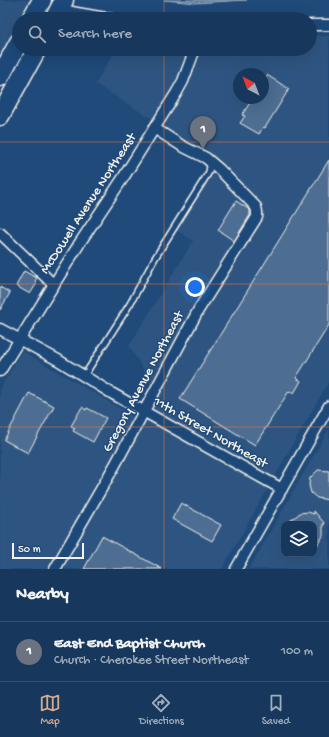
<!DOCTYPE html>
<html lang="en">
<head>
<meta charset="utf-8">
<style>
	:root { --surface:#17385c; --page:#244365; --text:#f1f3f6; --muted:#9eacbb; --line:#365272; --accent:#d6ab8b }
	body { margin:0; font-family:"Gochi Hand",sans-serif; background:var(--page); color:var(--text) }
	.controls { position:absolute; right:12px; bottom:12px; display:grid; overflow:hidden; border-radius:8px; box-shadow:0 4px 16px #0002 }
	.controls button { width:36px; height:36px; display:grid; place-items:center; padding:0; border:0; border-bottom:1px solid var(--line); background:var(--surface); color:var(--text); font:20px sans-serif }
	.compass { position:absolute; left:233px; top:68px; width:36px; height:36px; border-radius:50%; background:var(--surface); box-shadow:0 4px 16px #0002; rotate:318deg }
	.scale { position:absolute; left:12px; bottom:10px; width:72px; box-sizing:border-box; padding-left:4px; border:2px solid #f4f1e8; border-top:0; font-size:11px; line-height:14px; white-space:nowrap; color:#f4f1e8; -webkit-text-stroke:3px #1f4a7a; paint-order:stroke }
	.you { position:absolute; left:195px; top:287px; width:14px; height:14px; margin:-10px; border:3px solid #fff; border-radius:50%; background:#1a73e8; box-shadow:0 0 0 6px #1a73e833 }
	.badge { display:grid; place-items:center; width:26px; height:26px; border-radius:50%; background:var(--accent); color:#fff; font-size:13px; font-weight:700 }
	.pin { position:absolute; translate:-50% -33px; filter:drop-shadow(0 1px 2px #0008) }
	.pin::after { content:''; position:absolute; top:21px; width:14px; height:12px; background:inherit; clip-path:polygon(0 0,100% 0,50% 100%) }
	.list { margin:0; padding:0; list-style:none }
	h2 { display:flex; justify-content:space-between; align-items:center; height:52px; margin:0; padding:0 16px; font-size:17px }
	h2 small { font-size:13px; font-weight:400; color:var(--muted) }
	.list li { display:grid; grid-template-columns:26px 1fr auto; gap:12px; align-items:center; box-sizing:border-box; height:60px; padding:0 16px; border-top:1px solid var(--line) }
	.list b { display:block; font-size:15px; white-space:nowrap }
	.list p { margin:0; font-size:13px; white-space:nowrap; color:var(--muted) }
	.list em { font-size:13px; font-style:normal; color:var(--muted) }
	.icon { flex:none; width:22px; height:22px; fill:none; stroke:currentColor; stroke-width:2; stroke-linecap:round; stroke-linejoin:round }
	.map { position:relative; flex:none; width:329px; height:569px; overflow:hidden }
	.search { position:absolute; background:var(--surface); box-shadow:0 4px 16px #0002; left:12px; right:12px; top:12px; height:44px; display:flex; align-items:center; gap:10px; box-sizing:border-box; padding:0 14px; border-radius:22px; color:var(--muted); font-size:15px }
	.sheet { height:112px; background:var(--surface) }
	nav { display:flex; justify-content:space-around; align-items:center; box-sizing:border-box; height:56px; border-top:1px solid var(--line); background:var(--surface); font-size:11px; color:var(--muted) }
	nav a { display:grid; justify-items:center; gap:2px }
	nav .on { color:var(--accent) }
	.map>svg:first-child { display:block }
	.built { fill:#2d5581; fill-rule:evenodd }
	.water { fill:#627e9d; stroke:#9cacbb }
	.building { fill:#4d6e92; stroke:#f4f1e8 }
	.lines { fill:none; stroke-linecap:round; stroke-linejoin:round }
	.lane-casing { stroke:#f4f1e8; stroke-width:8 }
	.street-casing { stroke:#f4f1e8; stroke-width:13 }
	.highway-casing { stroke:#f4f1e8; stroke-width:21 }
	.lane { stroke:#1f4a7a; stroke-width:5 }
	.street { stroke:#1f4a7a; stroke-width:10 }
	.highway { stroke:#1f4a7a; stroke-width:18 }
	.grid { fill:none; stroke:#ea7738; stroke-width:1; stroke-opacity:0.55 }
	.labels { text-anchor:middle; dominant-baseline:central; stroke-width:3; stroke-linejoin:round; paint-order:stroke }
	.street-label { font-size:14px; fill:#f4f1e8; stroke:#1f4a7a }
</style>
</head>
<body>
<div class="map">
<svg width="329" height="569" viewBox="0 0 329 569">
	<rect width="100%" height="100%" fill="#1f4a7a"/>
	<filter id="ink" filterUnits="userSpaceOnUse"><feTurbulence type="fractalNoise" baseFrequency=".025" numOctaves="2"/><feDisplacementMap in="SourceGraphic" scale="8" xChannelSelector="R" yChannelSelector="G"/><feConvolveMatrix kernelMatrix="1 2 1 2 8 2 1 2 1" color-interpolation-filters="sRGB"/></filter>
	<g filter="url(#ink)">
		<path class="built" d="M0,0H32L21,19H19V23L0,57Z
			M310,35L329,36V381L222,569H0V389L22,351L145,423L159,396L129,346L193,241L176,230L212,170L207,153L95,84L116,49H310ZM239,74H263V98H239Z
			M329,429V569H249ZM284,524H314V554H284Z"/>
		<path class="water" d="M164,0H247L196,3Z"/>
		<path class="building" d="M267,75L289,89L265,128L263,127L259,134L240,123L245,116L242,115L253,98H263V82Z
			M329,160V325L296,378L301,381L294,393L289,391L255,445L180,399Z
			M236,201L250,210V215L234,241L218,230Z
			M24,271L37,278L35,281L37,283L30,294L16,286Z
			M0,287L10,293L0,310Z
			M29,393L54,406L28,453L4,440Z
			M82,407L86,410L87,408L106,418L93,442L73,431L75,428L71,426Z
			M318,470L329,471V500L317,498L311,493L309,485L310,478Z
			M181,503L221,525L212,541L172,519Z
			M314,511L325,524H323V536L314,550V524H286L300,513L308,512L314,514Z
			M102,536L162,569H84Z"/>
		<g class="lines">
			<g class="lane-casing">
				<path id="lane" d="M84,376L130,304L155,258L209,172L210,165L208,162"/>
			</g>
			<g class="street-casing">
				<path id="street" d="M57,8L77,13L112,19
					M310,25H329
					M0,233L54,285
					M0,329L58,360L113,394L282,489
					M0,371L81,241L123,178L177,92L183,81L195,49
					M55,569L115,465L199,309L257,217V212L256,207L219,169L206,158L182,146L154,128
					M236,569L329,406"/>
			</g>
			<g class="highway-casing">
				<path id="highway" d="M31,19L42,0
					M54,19L64,0
					M0,77L19,42
					M0,116L37,49"/>
			</g>
			<use href="#lane" class="lane"/>
			<use href="#street" class="street"/>
			<use href="#highway" class="highway"/>
		</g>
	</g>
	<path class="grid" d="M164,0V19M164,49V569M0,142H329M0,284H329M0,427H329"/>
	<g class="labels">
		<g class="street-label">
			<text transform="translate(89 204) rotate(-57)">McDowell Avenue Northeast</text>
			<text transform="translate(144 382) rotate(-62)">Gregory Avenue Northeast</text>
			<text transform="translate(210 433) rotate(30)">11th Street Northeast</text>
		</g>
	</g>
</svg>
<div class="controls">
<button><svg class="icon" aria-label="layers" viewBox="0 0 24 24"><path d="M12 4l9 5-9 5-9-5zM3 14l9 5 9-5"/></svg></button>
</div>
<svg class="compass" viewBox="-18 -18 36 36"><path d="M0-13l5 13h-10z" fill="#e53935"/><path d="M0 13l5-13h-10z" fill="#9eacbb"/></svg>
<div class="scale">50 m</div>
<div class="you"></div>
<div class="pin badge" style="left:203px;top:149px;background:#6b7280">1</div>
<div class="search"><svg class="icon" aria-label="search" viewBox="0 0 24 24"><circle cx="10" cy="10" r="6"/><path d="M15 15l6 6"/></svg>Search here</div>
</div>
<section class="sheet">
<h2>Nearby<small></small></h2>
<ul class="list">
<li><span class="badge" style="background:#6b7280">1</span><div><b>East End Baptist Church</b><p>Church · Cherokee Street Northeast</p></div><em>100 m</em></li>
</ul>
</section>
<nav>
<a class="on"><svg class="icon" aria-label="map" viewBox="0 0 24 24"><path d="M3 6l6-2 6 2 6-2v14l-6 2-6-2-6 2zM9 4v14M15 6v14"/></svg>Map</a>
<a><svg class="icon" aria-label="directions" viewBox="0 0 24 24"><path d="M12 3l9 9-9 9-9-9zM9 14v-3h6M13 9l2 2-2 2"/></svg>Directions</a>
<a><svg class="icon" aria-label="saved" viewBox="0 0 24 24"><path d="M7 4h10v16l-5-4-5 4z"/></svg>Saved</a>
</nav>
</body>
</html>
